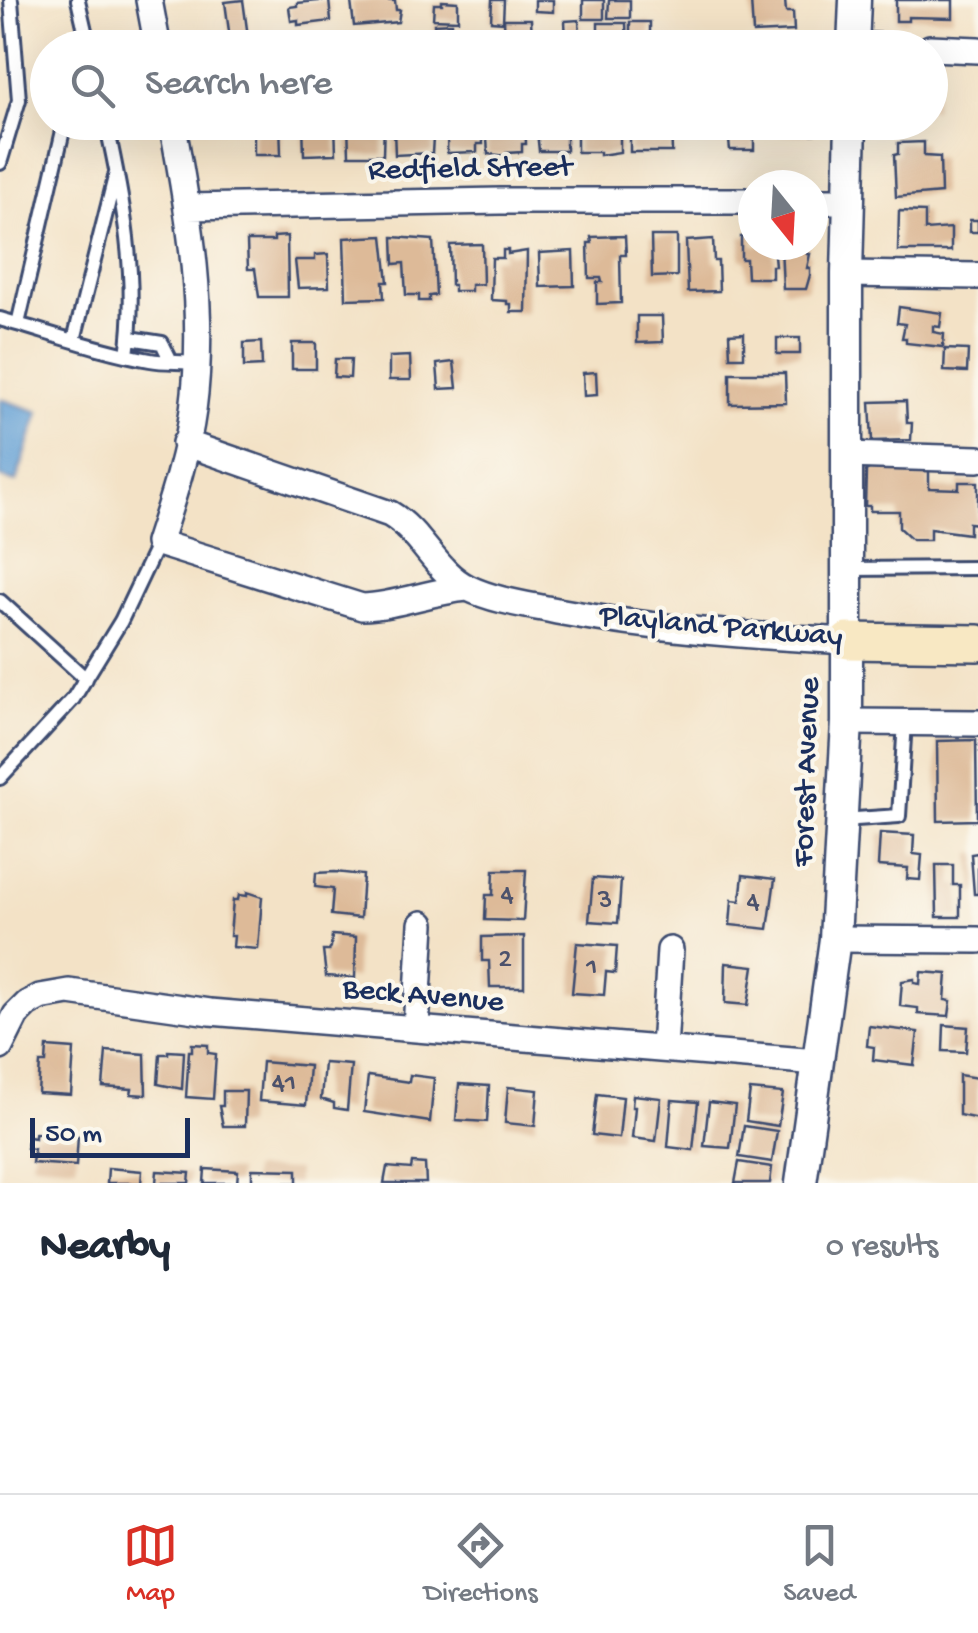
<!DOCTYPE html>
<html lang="en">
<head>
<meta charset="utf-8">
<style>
	:root { --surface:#fff; --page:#f2f2f3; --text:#1f2937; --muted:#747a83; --line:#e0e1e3; --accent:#d93025 }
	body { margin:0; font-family:"Gochi Hand",sans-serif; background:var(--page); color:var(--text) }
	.compass { position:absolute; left:738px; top:170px; width:90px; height:90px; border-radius:50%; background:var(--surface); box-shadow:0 10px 40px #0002; rotate:162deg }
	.scale { position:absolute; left:30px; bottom:25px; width:160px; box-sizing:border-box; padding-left:10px; border:5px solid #1b2f5e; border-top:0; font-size:28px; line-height:35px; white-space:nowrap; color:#1b2f5e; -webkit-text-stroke:8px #fbf7ec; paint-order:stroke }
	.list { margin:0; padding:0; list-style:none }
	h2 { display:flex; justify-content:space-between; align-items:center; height:130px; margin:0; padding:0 40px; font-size:42px }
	h2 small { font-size:32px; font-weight:400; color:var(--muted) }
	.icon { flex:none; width:55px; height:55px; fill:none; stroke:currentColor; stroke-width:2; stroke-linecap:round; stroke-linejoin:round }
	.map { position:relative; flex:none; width:978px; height:1183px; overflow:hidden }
	.search { position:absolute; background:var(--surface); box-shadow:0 10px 40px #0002; left:30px; right:30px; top:30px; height:110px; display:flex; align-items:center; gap:25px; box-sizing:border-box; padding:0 35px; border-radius:55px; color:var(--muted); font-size:38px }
	.sheet { height:310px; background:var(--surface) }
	nav { display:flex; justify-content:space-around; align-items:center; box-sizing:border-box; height:140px; border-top:2px solid var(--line); background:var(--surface); font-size:28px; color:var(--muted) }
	nav a { display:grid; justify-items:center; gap:5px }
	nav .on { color:var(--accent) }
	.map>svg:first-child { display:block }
	.water { fill:#65a1d6; stroke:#40689a; stroke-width:2.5 }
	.building { fill:#ddba98 }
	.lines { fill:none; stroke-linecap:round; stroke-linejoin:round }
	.service-casing { stroke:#3b4a6e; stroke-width:18 }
	.minor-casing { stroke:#3b4a6e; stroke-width:30 }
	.tertiary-casing { stroke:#3b4a6e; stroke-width:35 }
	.secondary-casing { stroke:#3b4a6e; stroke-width:40 }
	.service { stroke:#fff; stroke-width:12 }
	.minor { stroke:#fff; stroke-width:25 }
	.tertiary { stroke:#fff; stroke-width:30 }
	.secondary { stroke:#f8e8c3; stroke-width:35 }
	.labels { text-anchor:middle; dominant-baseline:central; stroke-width:8; stroke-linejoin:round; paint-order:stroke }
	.number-label { font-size:28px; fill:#4c526c }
	.street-label { font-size:32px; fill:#1b2f5e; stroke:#fbf7ec }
</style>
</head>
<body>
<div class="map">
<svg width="978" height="1183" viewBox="0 0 978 1183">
	<rect width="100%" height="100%" fill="#fbf7ec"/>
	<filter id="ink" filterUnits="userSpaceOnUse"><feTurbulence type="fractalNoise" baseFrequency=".01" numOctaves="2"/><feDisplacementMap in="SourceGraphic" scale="20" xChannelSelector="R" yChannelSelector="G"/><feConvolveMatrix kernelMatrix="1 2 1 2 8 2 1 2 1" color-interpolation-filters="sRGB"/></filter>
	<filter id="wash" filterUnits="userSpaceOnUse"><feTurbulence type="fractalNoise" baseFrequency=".0048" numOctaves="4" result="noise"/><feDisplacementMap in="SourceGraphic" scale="40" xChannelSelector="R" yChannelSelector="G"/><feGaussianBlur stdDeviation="2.25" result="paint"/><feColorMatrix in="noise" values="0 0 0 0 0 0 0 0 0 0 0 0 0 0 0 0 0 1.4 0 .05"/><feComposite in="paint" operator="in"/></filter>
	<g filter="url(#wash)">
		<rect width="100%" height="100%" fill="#f3e2c6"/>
		<path class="water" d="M0,399L39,412L16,482L0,477Z"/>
		<g id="blocks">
			<path class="building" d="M243,0L249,44L231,46L225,2Z
				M329,0L331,21L298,25V20L291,21L289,7L297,6V3Z
				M375,0L395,1L396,10H400L398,22L354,26L351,2Z
				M492,0H504L503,22L491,21Z
				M535,0H553V12L535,11Z
				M583,0H604V19H583Z
				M609,0H630V18H608Z
				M751,0H785L786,12H793L794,31L753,33Z
				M896,0H953V18L908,17V21H896Z
				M442,1L458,2V20L433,19L434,4H442Z
				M504,19H531L532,40L505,43Z
				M579,20L580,39L566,40L565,21Z
				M630,22H650V43H630Z
				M452,23L453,45H435L434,24Z
				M598,23H626L627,48H598Z
				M409,35L427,36V48H409Z
				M388,36H401L402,48H388Z
				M930,85H936L934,109H930Z
				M254,122H280L281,155H254Z
				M303,122H335L336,154L304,155Z
				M348,122H384L383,155H349Z
				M401,122H434L432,153L395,155L394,129H402Z
				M448,122H482L483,144H477V152L447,153Z
				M486,122H525L526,144H522V152L507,153L508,156L488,154Z
				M536,122H566V151H539Z
				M588,122H620V152L600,155V152H577V133H588Z
				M630,122H671L672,152H630Z
				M727,122H754V150H730Z
				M782,122H814V134L781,135Z
				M924,142V156L940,157L941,193L896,197L894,155L898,154V143Z
				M899,211L925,212V230L951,228V251H898Z
				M970,220H978V232H970Z
				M287,236L288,297H259L255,269H248L247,241H274V237Z
				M383,236L388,282H383L384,298L346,299L344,238Z
				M625,236L626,255H620L621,303L597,304V282H602L601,278H589L588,243H592L591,237Z
				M651,236H677V276L652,277Z
				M753,236V245H773L775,266H772V278H747L746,259H741V237Z
				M393,237L433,240L436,295L429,296V301H419V295H406L404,263L394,264Z
				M713,239L714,261H718L719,291L688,292L686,241Z
				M482,244L483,284L471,285V291H454V285H451L450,245Z
				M781,245H810L807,249V254H810L807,268H810V275L806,289H783Z
				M503,250H508V254L527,251L526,312H511V304H507V301L491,300L492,258H503Z
				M573,251L574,286L540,287L539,253Z
				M328,254L329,287L298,288L295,260H315V255Z
				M899,307L942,313L940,327L933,326V332L944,334L943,347L906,343V338H902L905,324L897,323Z
				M637,316H662L663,342L637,343Z
				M744,333V357H730L729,334Z
				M777,338H800V354H777Z
				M261,342L262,366L244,367V343Z
				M292,343H316V369H292Z
				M945,349L968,350L967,372L944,371Z
				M410,356L411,380H389V357Z
				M335,359H351L350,378L334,377Z
				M454,362L457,388L439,389L437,364Z
				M596,372L597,395L584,396L583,373Z
				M730,373H785L786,403L730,404Z
				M906,401L907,423H912L911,440L872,441L870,402Z
				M871,468L929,469V488L959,489V482H978V524L969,523V534L930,529V540H912L899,528V511H870V506H865L866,471Z
				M976,740L977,820L938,821L937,741Z
				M880,833L914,835L913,854L922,855L920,880L907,879L908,868L878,866Z
				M978,853V894H974L971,854Z
				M936,865H953V885H960V917H937Z
				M494,870H526L523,921L485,920L486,895H493Z
				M335,872L363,875L360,918L331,915L333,889L315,887L316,873Z
				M743,875L775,879L768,929L730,925L732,900L740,901Z
				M593,878L621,880L618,923L589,921Z
				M247,892L262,897L258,949L233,947L234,936H230L233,900H238L239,895L247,896Z
				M332,935L356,937L355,978L326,976L323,951H329L331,947Z
				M524,936V987H490L489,961H482V937Z
				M577,943L617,946L615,973L606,972L604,995L572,993Z
				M726,963L754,966L748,1005L725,1003Z
				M921,972L947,974L945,1000L951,1001L949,1016L918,1014V1008L900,1006L902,981L914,979V983L920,984Z
				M944,1025L968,1027L966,1052L943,1051Z
				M869,1026L918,1032L914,1065L873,1060L874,1047L867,1046Z
				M192,1044L208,1045V1053L216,1054L213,1099L186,1097L189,1051H192Z
				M47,1047L74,1049L71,1095L38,1093L40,1063H46Z
				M106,1051L145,1054L146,1095L131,1094L132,1089L103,1087Z
				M168,1051L184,1052L182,1089L158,1084L160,1054H168Z
				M262,1062L309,1066L306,1105L259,1101Z
				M324,1063L351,1065L347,1110L334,1108V1103L321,1099Z
				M410,1075L434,1078L430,1122L364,1112L368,1076L409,1082Z
				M959,1075L978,1078V1119L959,1115Z
				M459,1084L489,1086L487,1122L456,1120Z
				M508,1087L538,1090L535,1126L505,1123Z
				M750,1090L783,1093L778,1126L746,1121Z
				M223,1091H246L245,1126H223L219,1106H223Z
				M597,1094L623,1097L619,1138L592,1135Z
				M633,1095L661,1098L656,1141L632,1138L635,1107H632Z
				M672,1100L698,1102L693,1150L668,1147Z
				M709,1102L735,1105L730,1148L704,1146Z
				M744,1126L777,1131L772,1162L739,1157Z
				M35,1133L78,1136L76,1166L32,1163L34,1149L27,1148L28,1137L35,1138Z
				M739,1162L772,1167L770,1183H735Z
				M412,1163L425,1164L426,1183H384L387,1167L411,1169Z
				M108,1168L142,1171L141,1183H107Z
				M205,1169L238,1171L237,1183H204Z
				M252,1169L297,1170V1183H252Z
				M157,1171L190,1173L189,1183H156Z"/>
		</g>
	</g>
	<g filter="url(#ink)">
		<use href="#blocks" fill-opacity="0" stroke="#3b4a6e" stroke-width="2.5"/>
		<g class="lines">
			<g class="service-casing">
				<path id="service" d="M78,0L89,48
					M106,122C123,199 138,277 127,355
					M0,163L19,100L11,0
					M0,319C50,333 100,351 150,360C165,363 181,361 196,363
					M18,324L65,122
					M130,338L162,343L170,359
					M74,340L116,173
					M848,569L978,568
					M0,601L86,679
					M0,778L73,699L121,621L158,543
					M842,820L899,816L905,722"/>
			</g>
			<g class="minor-casing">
				<path id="minor" d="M149,0L158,48
					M853,45L907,48
					M930,48L978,50
					M172,122C190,218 206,313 193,410C187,455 172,500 158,543L362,607C397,606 431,591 467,588
					M813,201H849
					M188,207L500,201H753
					M847,274L978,276
					M185,443L390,514C422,533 435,572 468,588C495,601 528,605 557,611C653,629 750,636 848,641
					M846,455L978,459
					M847,722L978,723
					M835,939L978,940
					M416,1029L422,924
					M0,1047L16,1015L27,1004L40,997L69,992L210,1012L817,1062
					M664,1049L670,950"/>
			</g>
			<g class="tertiary-casing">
				<path id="tertiary" d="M853,48L855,0
					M801,1183L835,939L847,722V274L851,122"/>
			</g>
			<g class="secondary-casing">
				<path id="secondary" d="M848,641L978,643"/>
			</g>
			<use href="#service" class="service"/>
			<use href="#minor" class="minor"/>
			<use href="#tertiary" class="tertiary"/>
			<use href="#secondary" class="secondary"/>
		</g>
	</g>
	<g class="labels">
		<g class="number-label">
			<text x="507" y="896">4</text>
			<text x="605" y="901">3</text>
			<text x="753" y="903">4</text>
			<text x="505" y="960">2</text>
			<text x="592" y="968">1</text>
			<text x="284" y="1084">41</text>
		</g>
		<g class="street-label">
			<text transform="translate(470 170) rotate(-1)">Redfield Street</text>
			<text transform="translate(721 628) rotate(5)">Playland Parkway</text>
			<text transform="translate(808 772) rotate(-88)">Forest Avenue</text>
			<text transform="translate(423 997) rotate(5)">Beck Avenue</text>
		</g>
	</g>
</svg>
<svg class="compass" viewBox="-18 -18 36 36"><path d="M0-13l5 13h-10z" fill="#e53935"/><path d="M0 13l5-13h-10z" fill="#747a83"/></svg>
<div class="scale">50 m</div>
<div class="search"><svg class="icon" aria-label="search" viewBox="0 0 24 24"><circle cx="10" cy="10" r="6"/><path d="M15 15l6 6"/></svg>Search here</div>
</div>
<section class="sheet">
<h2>Nearby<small>0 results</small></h2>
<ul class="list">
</ul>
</section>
<nav>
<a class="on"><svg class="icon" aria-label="map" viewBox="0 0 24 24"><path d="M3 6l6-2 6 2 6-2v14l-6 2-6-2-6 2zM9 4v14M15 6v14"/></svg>Map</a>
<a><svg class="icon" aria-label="directions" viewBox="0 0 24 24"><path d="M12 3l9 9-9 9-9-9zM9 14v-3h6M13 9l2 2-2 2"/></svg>Directions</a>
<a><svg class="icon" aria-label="saved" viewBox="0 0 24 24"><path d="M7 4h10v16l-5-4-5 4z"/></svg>Saved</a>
</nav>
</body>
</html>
